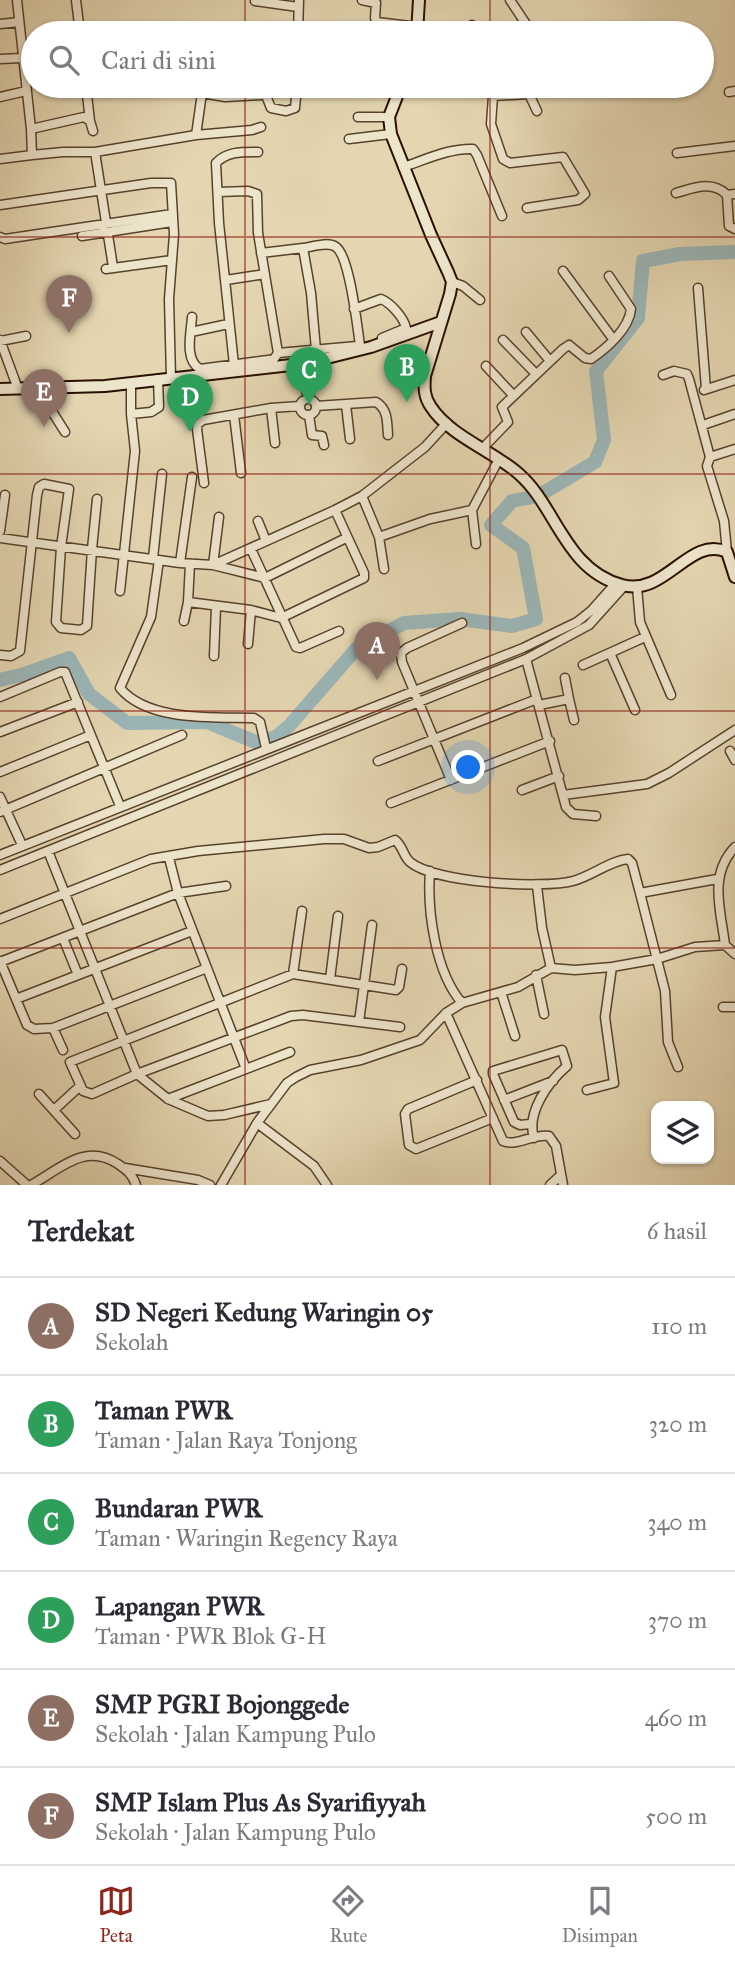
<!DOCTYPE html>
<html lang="id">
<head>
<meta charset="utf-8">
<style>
	:root { --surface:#fff; --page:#f2f2f3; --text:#2b2b33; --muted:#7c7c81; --line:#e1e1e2; --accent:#8f2418 }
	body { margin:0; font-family:"IM FELL Great Primer",serif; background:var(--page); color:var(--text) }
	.controls { position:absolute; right:21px; bottom:21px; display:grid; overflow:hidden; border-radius:14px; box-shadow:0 2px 5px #0004 }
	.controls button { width:63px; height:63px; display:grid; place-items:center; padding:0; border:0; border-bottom:2px solid var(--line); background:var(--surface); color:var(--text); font:35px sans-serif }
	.you { position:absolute; left:469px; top:768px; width:24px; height:24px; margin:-18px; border:5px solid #fff; border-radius:50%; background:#1a73e8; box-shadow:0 0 0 10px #1a73e833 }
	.badge { display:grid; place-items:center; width:46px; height:46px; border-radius:50%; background:var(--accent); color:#fff; font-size:23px; font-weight:700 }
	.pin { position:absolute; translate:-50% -58px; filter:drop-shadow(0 2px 4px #0008) }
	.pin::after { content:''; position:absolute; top:37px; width:24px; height:21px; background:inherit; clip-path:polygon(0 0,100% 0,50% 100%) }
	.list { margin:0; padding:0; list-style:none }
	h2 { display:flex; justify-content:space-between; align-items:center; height:91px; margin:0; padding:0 28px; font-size:30px }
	h2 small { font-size:23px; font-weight:400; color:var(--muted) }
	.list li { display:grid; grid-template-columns:46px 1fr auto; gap:21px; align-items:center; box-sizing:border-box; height:98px; padding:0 28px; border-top:2px solid var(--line) }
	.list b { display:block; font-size:26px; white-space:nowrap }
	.list p { margin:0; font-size:23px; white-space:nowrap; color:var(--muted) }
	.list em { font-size:23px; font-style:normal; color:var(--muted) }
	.icon { flex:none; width:38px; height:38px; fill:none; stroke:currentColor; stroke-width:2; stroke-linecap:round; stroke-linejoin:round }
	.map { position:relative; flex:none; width:735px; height:1185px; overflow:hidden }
	.search { position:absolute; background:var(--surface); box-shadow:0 2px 5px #0004; left:21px; right:21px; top:21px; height:77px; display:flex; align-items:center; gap:18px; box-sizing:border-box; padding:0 24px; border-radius:38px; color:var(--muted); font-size:26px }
	.sheet { height:679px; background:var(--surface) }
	nav { display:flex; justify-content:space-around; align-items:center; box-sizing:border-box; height:98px; border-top:2px solid var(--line); background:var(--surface); font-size:19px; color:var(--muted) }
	nav a { display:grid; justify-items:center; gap:4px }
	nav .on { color:var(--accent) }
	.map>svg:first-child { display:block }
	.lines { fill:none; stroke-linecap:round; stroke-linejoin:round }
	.river { stroke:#9bb6b8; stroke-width:14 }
	.street-casing { stroke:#58422c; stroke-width:11 }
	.secondary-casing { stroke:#2a1000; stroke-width:14 }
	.street { stroke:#ede4cc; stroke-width:8 }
	.secondary { stroke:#ede4cc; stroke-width:10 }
	.grid { fill:none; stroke:#8f2418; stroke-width:2; stroke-opacity:0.55 }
</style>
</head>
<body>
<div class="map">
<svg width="735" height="1185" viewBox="0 0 735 1185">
	<rect width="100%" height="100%" fill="#e4d6b1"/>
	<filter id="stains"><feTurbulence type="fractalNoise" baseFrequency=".00286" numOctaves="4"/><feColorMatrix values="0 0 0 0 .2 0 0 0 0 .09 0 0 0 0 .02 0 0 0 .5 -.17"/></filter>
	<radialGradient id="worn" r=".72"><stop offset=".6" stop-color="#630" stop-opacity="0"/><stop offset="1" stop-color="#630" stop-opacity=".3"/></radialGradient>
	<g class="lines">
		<path class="river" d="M0,680L21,675L69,658L89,694L127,723L207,722L258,743L276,737L289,726L357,648L404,623L460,619L512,626L536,619L523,548L491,525L512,501L538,496L595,462L604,440L596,371L638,318L643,261L680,254L735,252"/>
		<g class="street-casing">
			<path id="street" d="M76,0L80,33
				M362,0L376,3L375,18L377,22L418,27
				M510,0L532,33
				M255,1L298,7
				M0,24L19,22
				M298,33L299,0
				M470,33L472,25
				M0,59L22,58
				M86,86L90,121
				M268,86L267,98L271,108L286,111L295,108L297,86
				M458,86L491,90
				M490,86L493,96L491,124L503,159L510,163L563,157L585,194L578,200L527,208
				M729,92L735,91
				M202,93L225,97L261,95
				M493,96L529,94L537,111
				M0,97L26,91
				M358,117H389
				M31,129L84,117L90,121L93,131
				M196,135L252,130L261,127
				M349,139L391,134
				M95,152L113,267
				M677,153L735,146
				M32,155L63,152H95L196,135L202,93L184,86
				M0,159L32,155L31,129L17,0
				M403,167C425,160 449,148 473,149L477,155L502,216
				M218,192L248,191L257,194L258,233L278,353
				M676,193C694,188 712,180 727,195L735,194
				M727,195L729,226L735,229
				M0,205L151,183H171L174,234L169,299L171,378
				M82,236L172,222
				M0,237L5,239L172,214
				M303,248C312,247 328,241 336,247C350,257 357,326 360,345
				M261,253L303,248L311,293L316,350
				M106,269L172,260
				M563,271L613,339
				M226,280L265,274
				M452,282L463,286L480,300
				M698,288L706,389
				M354,309L381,299C391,303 404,318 406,328L382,338
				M192,317C191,333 184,360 200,369L268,360L274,359L278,353L357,346
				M191,332L228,324
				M526,332L550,361
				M0,340L18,389
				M503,340L536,374
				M0,341L26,336
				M301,360L308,399
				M234,365L219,223L216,163C227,151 243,152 258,152
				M486,366L513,395
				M663,375L674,371L687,374L689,379L710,457L707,466L724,521L727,552
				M48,387L53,413L65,432
				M704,390L735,380
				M300 407a8 8 0 1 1 16 0a8 8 0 1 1-16 0Z
				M346,405L350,439
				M316,406L376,402C388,409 387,422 388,435
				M271,408L275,443
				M131,414L151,412L159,407L158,379
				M234,415L241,473
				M309,415L312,435L322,436L324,445
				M703,425L735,414
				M483,448L508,422L502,407L563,349L569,345L585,358L591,359C607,348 629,329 631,309L609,276
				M710,457L735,449
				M204,483L197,429L198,424L203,420L271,408L300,406
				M362,496L379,537L384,569
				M219,517L213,565L265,578L346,538
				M258,521L266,541
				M0,531L5,495
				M379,537L430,519L472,510
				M0,538L180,563L213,565L335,510L362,496L425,447L447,423
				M476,544L472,510L499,459
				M251,549L296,647L300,648L339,631
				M153,558L162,474
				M159,560L151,617L120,688C148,722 215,717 254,718L260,722L266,748
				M180,563L192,477
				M190,564L188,602L251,610L281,618L364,578V573L335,510
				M637,587L640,622L671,695
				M120,591L135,451L131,414V384
				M184,621L188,602
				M248,644L251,610
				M610,653L635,710
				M0,655L11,656L20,651L37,495L39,487L44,484L69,489L61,547L56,622L61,628L81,630L87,626L92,549L97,499
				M214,656L216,607
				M526,659L566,807L573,814L596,816
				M583,665L645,637
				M565,678L569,699
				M0,697L60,672H65L120,806
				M539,705L569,699L574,720
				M0,732L78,702
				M730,751L735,760
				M378,761L537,699
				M0,772L91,735
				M451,780L402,662L401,653L407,648L462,623
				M522,790L559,776
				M563,795L647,784L669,773L735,730
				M0,797L22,845
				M391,803L550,741
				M0,812L182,735
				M735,847C708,875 721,911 725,945L735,954
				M48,851L137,1074L168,1099L208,1116L224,1115L271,1104
				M0,855L523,648L577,622L592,610L616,583
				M169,858L178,893L246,1069
				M0,870L526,659L589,625L624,586
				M430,871C427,910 435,972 462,1003
				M537,886L542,928L551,968
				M0,919L151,859L198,851L324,839H344L369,848L378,847L395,840C403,846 403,856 410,862C435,883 542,889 573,881C592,876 609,861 628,859L632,863L640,893
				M63,938L78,975
				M0,961L27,1025L34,1029L53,1028L207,968
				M0,962L178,893L226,886
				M293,974L302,911
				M536,975L544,1014
				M330,979L338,916
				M501,992L515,1036
				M16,999L192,931
				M723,1007H735
				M446,1013L503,1141C517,1147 534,1133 549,1136L556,1146L563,1185
				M359,1022L372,925
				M400,1027L303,1015L291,1016L137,1074L92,1094L83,1091L70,1062L293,974L396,990L399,987L402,969
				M53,1028L63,1050
				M678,1067L668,1042L665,991L640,893L717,879
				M477,1080L408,1109L405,1114L409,1145L416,1149L493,1118
				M587,1090L614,1083L605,1017L612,967
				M39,1094L75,1134
				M168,1099L290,1052
				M504,1100L553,1081
				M54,1110L80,1086
				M257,1123L314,1166L327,1185
				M530,1124L520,1125L514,1122L493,1074V1071L562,1050L567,1066C548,1082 526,1113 534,1138
				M0,1161L27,1185
				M125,1168L198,1180L210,1185
				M31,1185C60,1169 85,1142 118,1164C128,1171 132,1174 136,1185
				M221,1185L257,1123L287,1083L296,1077L310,1070L361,1060L420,1040L446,1013L462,1003L518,987L551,968L575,970L612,967L657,959L695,947L725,945
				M550,1185L561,1175"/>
		</g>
		<g class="secondary-casing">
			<path id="secondary" d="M417,33L419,0
				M401,86L389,117L391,134L431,235L448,272L452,282L450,294L425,376C424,388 424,397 431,407C451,437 492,450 519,474C556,506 565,570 622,585C666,597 689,535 727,552L735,577
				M0,389L105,386L291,365L323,359L371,347L441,322"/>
		</g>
		<use href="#street" class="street"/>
		<use href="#secondary" class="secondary"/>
	</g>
	<path class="grid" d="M245,0V33M490,0V33M245,86V1185M490,86V1185M0,237H735M0,474H735M0,711H735M0,948H735"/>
	<rect width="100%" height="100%" filter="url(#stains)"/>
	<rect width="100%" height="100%" fill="url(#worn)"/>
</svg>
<div class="controls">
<button><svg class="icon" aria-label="layers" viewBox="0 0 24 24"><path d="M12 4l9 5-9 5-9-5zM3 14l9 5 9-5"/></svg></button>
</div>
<div class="you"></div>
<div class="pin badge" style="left:377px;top:680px;background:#8d6e63">A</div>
<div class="pin badge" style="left:407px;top:402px;background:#2e9e5b">B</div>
<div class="pin badge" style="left:309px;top:405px;background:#2e9e5b">C</div>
<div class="pin badge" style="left:190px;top:432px;background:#2e9e5b">D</div>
<div class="pin badge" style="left:44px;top:427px;background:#8d6e63">E</div>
<div class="pin badge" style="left:69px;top:333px;background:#8d6e63">F</div>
<div class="search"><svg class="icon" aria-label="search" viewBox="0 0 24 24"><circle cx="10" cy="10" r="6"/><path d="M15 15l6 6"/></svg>Cari di sini</div>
</div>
<section class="sheet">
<h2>Terdekat<small>6 hasil</small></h2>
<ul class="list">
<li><span class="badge" style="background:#8d6e63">A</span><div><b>SD Negeri Kedung Waringin 05</b><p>Sekolah</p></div><em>110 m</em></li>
<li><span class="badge" style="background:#2e9e5b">B</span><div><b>Taman PWR</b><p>Taman · Jalan Raya Tonjong</p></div><em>320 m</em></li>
<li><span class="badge" style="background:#2e9e5b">C</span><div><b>Bundaran PWR</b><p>Taman · Waringin Regency Raya</p></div><em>340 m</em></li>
<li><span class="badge" style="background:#2e9e5b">D</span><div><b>Lapangan PWR</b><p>Taman · PWR Blok G-H</p></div><em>370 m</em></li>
<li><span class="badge" style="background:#8d6e63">E</span><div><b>SMP PGRI Bojonggede</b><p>Sekolah · Jalan Kampung Pulo</p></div><em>460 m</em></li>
<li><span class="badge" style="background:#8d6e63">F</span><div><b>SMP Islam Plus As Syarifiyyah</b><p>Sekolah · Jalan Kampung Pulo</p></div><em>500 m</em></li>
</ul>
</section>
<nav>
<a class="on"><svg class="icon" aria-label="map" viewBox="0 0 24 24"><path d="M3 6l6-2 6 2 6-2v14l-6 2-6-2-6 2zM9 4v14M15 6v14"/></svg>Peta</a>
<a><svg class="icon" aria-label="directions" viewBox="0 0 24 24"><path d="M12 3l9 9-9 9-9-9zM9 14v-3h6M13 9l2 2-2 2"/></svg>Rute</a>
<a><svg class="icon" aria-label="saved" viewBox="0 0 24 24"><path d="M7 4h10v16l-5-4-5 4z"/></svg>Disimpan</a>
</nav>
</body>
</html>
